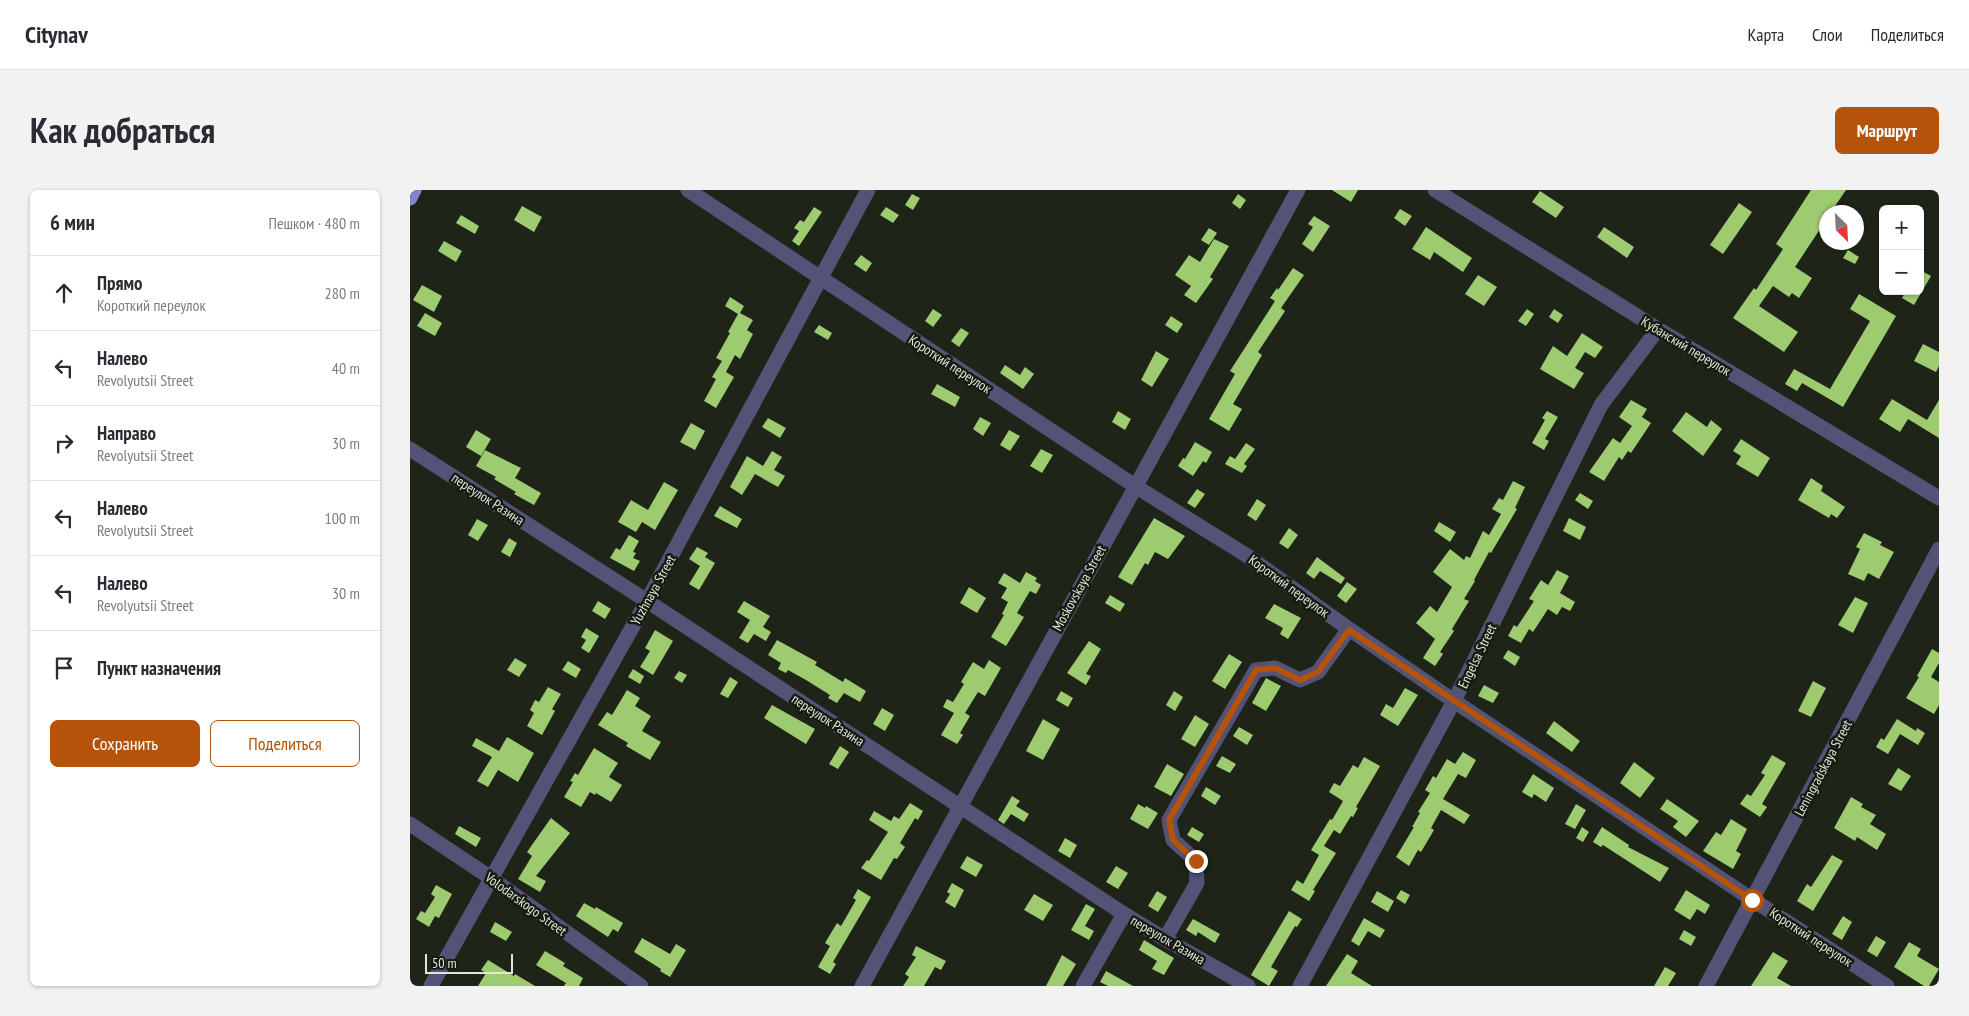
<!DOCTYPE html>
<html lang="ru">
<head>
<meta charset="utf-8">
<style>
	:root { --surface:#fff; --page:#f2f2f3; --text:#2b2b33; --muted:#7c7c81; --line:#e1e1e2; --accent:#b45309 }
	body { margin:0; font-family:"PT Sans Narrow",sans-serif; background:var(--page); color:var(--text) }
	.controls { position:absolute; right:15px; top:15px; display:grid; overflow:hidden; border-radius:8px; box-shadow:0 1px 4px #0004 }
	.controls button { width:45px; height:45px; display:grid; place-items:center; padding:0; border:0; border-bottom:1px solid var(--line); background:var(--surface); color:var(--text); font:25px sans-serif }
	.compass { position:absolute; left:1409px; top:15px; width:45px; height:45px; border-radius:50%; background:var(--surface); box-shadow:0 1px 4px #0004; rotate:156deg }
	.scale { position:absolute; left:15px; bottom:12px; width:88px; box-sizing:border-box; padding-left:5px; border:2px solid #e1e5dd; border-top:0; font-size:14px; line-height:18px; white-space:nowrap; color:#e1e5dd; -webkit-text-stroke:4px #151b0f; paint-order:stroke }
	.stop { position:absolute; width:15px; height:15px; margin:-11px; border:4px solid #b45309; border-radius:50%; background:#fff }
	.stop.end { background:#b45309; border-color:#fff; box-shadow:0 1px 5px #0008 }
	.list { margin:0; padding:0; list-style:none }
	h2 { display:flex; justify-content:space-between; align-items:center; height:65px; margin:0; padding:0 20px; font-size:21px }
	h2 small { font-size:16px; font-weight:400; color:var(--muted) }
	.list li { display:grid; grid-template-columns:32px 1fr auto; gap:15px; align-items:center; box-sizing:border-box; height:75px; padding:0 20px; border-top:1px solid var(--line) }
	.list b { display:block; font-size:19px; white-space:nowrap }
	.list p { margin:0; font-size:16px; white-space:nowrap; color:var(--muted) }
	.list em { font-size:16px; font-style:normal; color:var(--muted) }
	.actions { display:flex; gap:10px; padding:15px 20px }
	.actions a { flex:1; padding:11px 0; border:1px solid var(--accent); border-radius:8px; text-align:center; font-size:18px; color:var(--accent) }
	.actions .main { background:var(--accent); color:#fff }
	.icon { flex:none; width:28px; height:28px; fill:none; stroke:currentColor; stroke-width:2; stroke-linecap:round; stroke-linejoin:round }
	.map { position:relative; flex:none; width:1529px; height:796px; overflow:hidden; border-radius:8px }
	header { display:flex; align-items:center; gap:30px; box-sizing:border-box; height:70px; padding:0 25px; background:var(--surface); border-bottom:1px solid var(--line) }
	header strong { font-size:24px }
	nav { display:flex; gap:28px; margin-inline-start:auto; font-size:18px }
	.intro { display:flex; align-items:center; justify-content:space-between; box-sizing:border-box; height:120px; padding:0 30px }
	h1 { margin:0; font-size:35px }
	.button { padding:12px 22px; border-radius:8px; background:var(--accent); color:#fff; font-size:18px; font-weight:700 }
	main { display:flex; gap:30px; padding:0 30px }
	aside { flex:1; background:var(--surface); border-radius:8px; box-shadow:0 1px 4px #0004 }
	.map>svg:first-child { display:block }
	.building { fill:#9ecb70 }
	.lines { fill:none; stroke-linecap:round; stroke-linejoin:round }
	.minor { stroke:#525377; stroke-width:15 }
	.major { stroke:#8383ce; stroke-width:15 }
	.route { stroke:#b45309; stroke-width:6 }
	.labels { text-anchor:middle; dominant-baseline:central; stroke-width:5; stroke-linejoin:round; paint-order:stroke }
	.street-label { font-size:14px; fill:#e1e5dd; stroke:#151b0f }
</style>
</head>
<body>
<header>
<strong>Citynav</strong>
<nav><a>Карта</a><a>Слои</a><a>Поделиться</a></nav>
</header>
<div class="intro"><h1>Как добраться</h1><a class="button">Маршрут</a></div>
<main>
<aside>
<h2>6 мин<small>Пешком · 480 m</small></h2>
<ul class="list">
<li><svg class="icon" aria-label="ahead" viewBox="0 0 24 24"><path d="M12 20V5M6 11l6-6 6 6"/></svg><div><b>Прямо</b><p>Короткий переулок</p></div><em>280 m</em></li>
<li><svg class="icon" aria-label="left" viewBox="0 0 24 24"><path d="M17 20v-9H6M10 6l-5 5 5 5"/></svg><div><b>Налево</b><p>Revolyutsii Street</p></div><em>40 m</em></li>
<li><svg class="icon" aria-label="right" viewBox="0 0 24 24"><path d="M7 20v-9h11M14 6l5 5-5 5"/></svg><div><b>Направо</b><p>Revolyutsii Street</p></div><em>30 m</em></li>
<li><svg class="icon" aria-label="left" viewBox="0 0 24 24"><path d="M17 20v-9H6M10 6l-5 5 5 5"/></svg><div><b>Налево</b><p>Revolyutsii Street</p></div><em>100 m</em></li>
<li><svg class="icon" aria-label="left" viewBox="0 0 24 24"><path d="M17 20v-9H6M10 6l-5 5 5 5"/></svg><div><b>Налево</b><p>Revolyutsii Street</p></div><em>30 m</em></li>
<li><svg class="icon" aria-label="arrive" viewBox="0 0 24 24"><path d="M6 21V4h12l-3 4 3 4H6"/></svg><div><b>Пункт назначения</b></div></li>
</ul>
<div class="actions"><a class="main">Сохранить</a><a>Поделиться</a></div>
</aside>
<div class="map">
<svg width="1529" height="796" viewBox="0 0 1529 796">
	<rect width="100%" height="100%" fill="#1e2418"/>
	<path class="building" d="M922,0H948L941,12Z
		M1401,0H1436L1421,22H1416V30L1385,77L1402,88L1389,108L1382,103L1379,107L1363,96L1349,116L1388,142L1374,162L1323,128L1344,98L1346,100L1373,59L1366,54Z
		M1130,1L1154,17L1146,28L1122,12Z
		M502,4L510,8L503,20L495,15Z
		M828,4L836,10L830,19L822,13Z
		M1329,13L1342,22L1313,64L1300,55Z
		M112,16L132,27L124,42L104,30Z
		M404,17L412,22L389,56L382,51L389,41L384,38L390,30L394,32Z
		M476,17L489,25L483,33L470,25Z
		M990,19L1002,26L995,36L984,28Z
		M51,25L69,36L65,44L46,33Z
		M904,26L920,36L903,62L892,54L903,37L898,34Z
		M1016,37L1062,68L1053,82L1024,62L1020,70L1002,59Z
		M1194,37L1224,57L1217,68L1187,47Z
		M799,38L807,43L799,55L791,50Z
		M804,49L819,56L800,87L803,89L786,113L774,105L781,96L765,85L779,65L790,72Z
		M34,51L52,61L46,72L28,61Z
		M1438,60L1449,67L1445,74L1433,68Z
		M451,65L462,73L456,82L444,74Z
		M883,78L894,85L871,118L875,121L848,162L852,165L823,214L832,219L819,241L799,229L825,184L820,181L865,111L860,108L867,98L868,100Z
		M1510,80L1521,86L1504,115L1492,108L1496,101H1510Z
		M1068,85L1087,97L1074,116L1055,104Z
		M12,95L32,106L24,122L3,110Z
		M1449,104L1486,126L1433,217L1392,193L1387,201L1375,194L1384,179L1420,199L1460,131L1440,119Z
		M320,107L334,116L330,123L343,130L337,140L343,144L330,169L325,165L316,182L324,187L306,218L294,211L306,189L302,187L312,171L306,168L320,143L318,142L328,124L315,116Z
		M523,119L532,125L523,137L515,131Z
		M1117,119L1124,124L1116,136L1108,131Z
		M1144,119L1153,125L1148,133L1139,127Z
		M15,123L32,133L25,146L7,136Z
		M761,126L773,134L767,143L755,135Z
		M409,135L422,143L418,150L404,142Z
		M551,138L559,143L549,157L541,151Z
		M1172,143L1193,157L1185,168L1175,162L1165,178L1174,183L1164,199L1130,179L1143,156L1157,166Z
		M1513,154L1529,162V176L1526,182L1504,171Z
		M746,161L759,169L742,197L731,190Z
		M595,175L610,185L615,177L624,184L613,199L590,183Z
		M527,194L550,207L545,217L521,204Z
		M1482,209L1517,230L1529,210V248L1498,229L1490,242L1469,229Z
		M1221,210L1237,219L1232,227L1241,233L1221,263L1218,261L1212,270L1209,267L1194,291L1179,282L1203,248L1210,253L1222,236L1209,227Z
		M708,221L721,229L715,240L702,232Z
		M1137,221L1148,227L1135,249L1139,251L1134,260L1122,253L1135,230L1132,228Z
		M1276,222L1297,237L1301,230L1312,239L1293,266L1262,241Z
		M570,227L581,233L573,246L563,239Z
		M358,228L376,238L370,248L352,237Z
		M281,233L295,241L285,260L270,252Z
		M66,240L81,249L71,266L56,257Z
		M599,240L610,246L600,261L590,255Z
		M1331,249L1360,268L1348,287L1326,274L1331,266L1323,261Z
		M785,252L802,262L796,273L793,271L783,286L768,276L773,268L775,269Z
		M836,253L845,259L834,274L837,276L832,283L815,274L820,266L825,269Z
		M631,259L643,265L632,283L620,276Z
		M75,260L111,278L105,288L131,303L124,315L104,304L106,302L84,289L86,287L66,276Z
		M362,261L372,267L364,280L375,286L368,297L345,284L332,305L320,297L337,266L353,276Z
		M1401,288L1413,296L1411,301L1435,317L1427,328L1421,324L1419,328L1388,310Z
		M1103,291L1115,297L1105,318L1107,319L1081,363L1079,362L1064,390L1065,391L1054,409L1059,411L1042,439L1044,441L1030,462L1033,464L1025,476L1013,468L1025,449L1006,433L1020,416L1027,422L1042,397L1023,382L1040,359L1054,370L1056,366L1060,368L1073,341L1079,345L1091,324L1082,319L1089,308L1093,310Z
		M254,292L268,300L245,340L232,332L226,342L208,332L221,310L238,320Z
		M787,299L795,304L785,318L777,313Z
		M1170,303L1183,311L1178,319L1165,310Z
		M847,309L856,315L846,331L837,325Z
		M310,316L332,329L327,338L304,326Z
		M744,328L775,346L758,369L745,362L738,375L735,373L722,395L708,387Z
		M1159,328L1176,337L1170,350L1153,341Z
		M67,329L78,335L68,351L58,345Z
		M1029,332L1046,342L1040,352L1024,341Z
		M879,338L888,345L878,359L869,353Z
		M1454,343L1472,352L1470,355L1484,362L1469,389L1458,383L1454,391L1438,384L1450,359L1446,357Z
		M219,345L229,351L223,362L226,363L223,368L230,371L224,381L200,368L206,358L210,360Z
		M99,348L107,353L100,367L91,362Z
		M287,357L298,363L295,367L305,373L289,400L279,394L290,376L279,369Z
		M907,367L935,388L931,394L910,381L904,389L896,383Z
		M1147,380L1159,386L1150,403L1165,412L1160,421L1152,417L1147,425L1138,419L1123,442L1119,439L1111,453L1098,446L1104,435L1107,437L1124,411L1119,409L1131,390L1138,395Z
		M616,382L627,388L625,391L631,395L626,404L620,401L607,423L614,427L596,456L581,447L594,425L592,424L598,412L591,408L597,398L588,393L594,383L610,393Z
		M937,392L947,399L936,413L927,406Z
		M559,397L576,408L567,423L550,413Z
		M700,405L715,414L710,422L695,413Z
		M1445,407L1458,413L1443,443L1428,435Z
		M188,411L201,419L195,429L182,421Z
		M334,411L360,426L353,437L361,442L356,451L344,444L338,453L329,448L340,430L327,422Z
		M864,414L891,428L878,449L870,444L873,438L855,428Z
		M176,438L189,446L179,463L171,458L176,450L171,447Z
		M245,440L263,451L243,485L230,477L240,461L235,458Z
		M367,450L407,472L405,475L433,492L435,488L456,501L450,512L434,503L427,513L418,508L420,505L396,490L378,480L376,483L368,479L371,473L358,465Z
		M679,451L691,459L676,484L681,486L676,495L657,483Z
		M1522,459L1529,463V473L1521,487L1529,492V515L1524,524L1496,508L1509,487L1507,486Z
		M1098,460L1110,467L1105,476L1093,468Z
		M819,464L832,472L815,499L802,491Z
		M105,468L117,475L109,487L97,480Z
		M579,470L591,478L575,506L568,502L555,523L560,526L550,543L553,545L547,554L531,545L544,523L533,517L537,509L543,512L554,494L551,492L563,472L574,479Z
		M158,471L171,479L166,488L152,480Z
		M223,479L234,486L230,494L218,487Z
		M269,481L277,485L272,493L264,488Z
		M320,487L328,492L318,508L310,504Z
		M856,488L871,496L856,521L842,513Z
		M1403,491L1416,498L1401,527L1388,521Z
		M1074,495L1089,503L1083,513L1068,506Z
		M138,497L151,504L142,519L145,521L132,545L117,536L124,523L120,520L125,510L129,512Z
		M995,498L1008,505L988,536L970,525L976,514L983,518Z
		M217,500L230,508L225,516L241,526L232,541L251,552L240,570L216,556L218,553L188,535L197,522L202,525Z
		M651,501L663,508L658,517L646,510Z
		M764,501L773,507L765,521L756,515Z
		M362,515L405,539L396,554L354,528Z
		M472,518L484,525L475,541L463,534Z
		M785,525L799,534L785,557L771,549Z
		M633,529L650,539L633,570L616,561Z
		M1487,529L1506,541L1507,538L1515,543L1508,555L1490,544L1478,564L1466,557L1471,548L1474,550Z
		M1144,531L1170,551L1162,562L1136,543Z
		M829,537L843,545L837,555L823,546Z
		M97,547L124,563L108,592L88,580L78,597L67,591L82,567L62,556L66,548L89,561Z
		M430,556L439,562L428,579L419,574Z
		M184,558L208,573L199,587L212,595L201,612L186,603L185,605L180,602L171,617L154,607L163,592L160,591L165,583L168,585Z
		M1053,562L1066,570L1056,588L1048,584L1033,609L1060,625L1054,634L1031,620L1021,638L1024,640L1011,662L1008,660L999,676L986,667L1004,637H1002L1010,623L1008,622L1020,603L1015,600L1023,586L1026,588L1037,569L1045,574Z
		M1362,565L1376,573L1352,614L1357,617L1350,627L1330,614L1337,604L1341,606L1355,585L1351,583Z
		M812,566L826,574L820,583L806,576Z
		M954,567L970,576L946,617L948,618L943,627L941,626L930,644L924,640L914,656L926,663L903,700L905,701L899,711L881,700L887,690L893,694L909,665L901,660L920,629L922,630L933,611L919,602L924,593L930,596L943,575L948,578Z
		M1224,572L1245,588L1230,608L1210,593Z
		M757,574L774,584L761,606L744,597Z
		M1488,578L1501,586L1491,601L1478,594Z
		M1123,584L1144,598L1136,612L1124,604L1122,608L1112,602Z
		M796,597L811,606L805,615L791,606Z
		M602,606L610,611L606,616L619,624L614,632L601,624L594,634L588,630Z
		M1441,607L1453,614L1451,617L1466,625L1460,634L1476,644L1467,660L1447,647L1445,651L1424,638Z
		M1257,609L1289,631L1276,647L1263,637L1268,631L1250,619Z
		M500,613L513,621L508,630L505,628L490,653L495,657L487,669L484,668L471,690L451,678L457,670L459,671L478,642L459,630L464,621L481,631L484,626L489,629Z
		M728,614L735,618L736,616L748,623L738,639L720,629Z
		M1166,614L1176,620L1165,639L1155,634Z
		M141,628L160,643L126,686L136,691L130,702L108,689L122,666L117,662Z
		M1321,629L1337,639L1326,661L1331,664L1323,679L1293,661L1306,642L1311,645Z
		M49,636L71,648L66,657L45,644Z
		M782,637L794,644L789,652L777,645Z
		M1172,637L1179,642L1173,652L1166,648Z
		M1192,637L1219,655L1218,657L1259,678L1250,692L1193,655L1191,657L1183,652Z
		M655,648L667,655L660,668L648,661Z
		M1422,665L1433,671L1403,721L1387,711L1397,694L1401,697Z
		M557,666L573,675L566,687L550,678Z
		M706,676L718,683L708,699L696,692Z
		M542,693L554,700L545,718L535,712L540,704L537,702Z
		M26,695L42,704L29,728L25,726L19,737L6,729L11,721L15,723L25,707L21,704Z
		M448,699L461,707L423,772L426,774L420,784L408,777L420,756L415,753L427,733L431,736L446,710L443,708Z
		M991,700L1000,705L995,714L986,708Z
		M1276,700L1300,715L1295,724L1287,719L1280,730L1264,720Z
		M747,701L757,707L748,722L738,716Z
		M967,701L984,711L978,722L961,712Z
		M624,704L643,715L633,731L614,720Z
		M174,713L185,719L186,717L213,733L208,742L203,739L198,747L166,726Z
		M676,714L685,719L675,736L684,741L679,750L661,740Z
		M879,721L892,729L887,737L885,736L861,777L868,781L859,796L841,785Z
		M1433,726L1442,732L1432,750L1422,744Z
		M954,728L975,740L970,748L958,741L949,756L941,751Z
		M783,729L810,744L805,753L788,742L786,746L776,740Z
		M85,732L102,742L96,751L80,742Z
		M1274,740L1286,747L1281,756L1269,749Z
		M1466,746L1476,752L1467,767L1457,761Z
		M232,748L260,764L266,754L276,760L260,787L250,781L251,779L224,762Z
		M734,750L764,768L754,785L742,779L747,771L729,760Z
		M1499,752L1511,759L1507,766L1529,779L1519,796H1514L1484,777Z
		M506,756L536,771L531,780L525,777L514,796H493L499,787L495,784L506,767L502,765Z
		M135,761L155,773L153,776L173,788L169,796H154L156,793L126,775Z
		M1363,762L1378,771L1367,788L1381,796H1341Z
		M937,764L948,771L941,783L962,796H916Z
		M652,765L666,774L653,796H636Z
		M78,770L104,786L105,784L125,796H68L76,783L71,780Z
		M1255,777L1266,783L1258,796H1244Z
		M696,781L723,796H698L690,792Z"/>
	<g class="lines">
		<path class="minor" d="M278,0L725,296L836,365L939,439L1044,511L1343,710L1477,796
			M1025,0L1248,139L1529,308
			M0,259L237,411L714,724L755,749L838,796
			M0,634L81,688L231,796
			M755,749L787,693L786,671L763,650L759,630L846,480L865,478L890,490L908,482L939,439
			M21,796L237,411L458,0
			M452,796L888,0
			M673,796L714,724
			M890,796L1044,511L1191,215L1248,139
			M1296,796L1529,359"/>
		<path class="major" d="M0,8L4,0"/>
	</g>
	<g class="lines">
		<path class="route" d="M786,671L763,650L759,630L846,480L865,478L890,490L908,482L939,440L1342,710"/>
	</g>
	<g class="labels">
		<g class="street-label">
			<text transform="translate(1276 156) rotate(31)">Кубанский переулок</text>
			<text transform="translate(540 174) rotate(33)">Короткий переулок</text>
			<text transform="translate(78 309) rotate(33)">переулок Разина</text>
			<text transform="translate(879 396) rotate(36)">Короткий переулок</text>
			<text transform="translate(669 398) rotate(-61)">Moskovskaya Street</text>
			<text transform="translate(243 400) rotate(-61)">Yuzhnaya Street</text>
			<text transform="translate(1067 466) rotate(-64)">Engelsa Street</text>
			<text transform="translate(418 530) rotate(33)">переулок Разина</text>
			<text transform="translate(1413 578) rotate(-62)">Leningradskaya Street</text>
			<text transform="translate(116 714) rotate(36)">Volodarskogo Street</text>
			<text transform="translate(1401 747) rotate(33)">Короткий переулок</text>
			<text transform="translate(758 750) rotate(30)">переулок Разина</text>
		</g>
	</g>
</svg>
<div class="controls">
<button>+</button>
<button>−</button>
</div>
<svg class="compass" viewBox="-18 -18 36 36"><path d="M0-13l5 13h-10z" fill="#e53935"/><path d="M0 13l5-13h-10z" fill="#7c7c81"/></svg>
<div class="scale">50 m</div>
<div class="stop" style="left:1342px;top:710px"></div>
<div class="stop end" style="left:786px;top:671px"></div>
</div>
</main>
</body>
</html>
